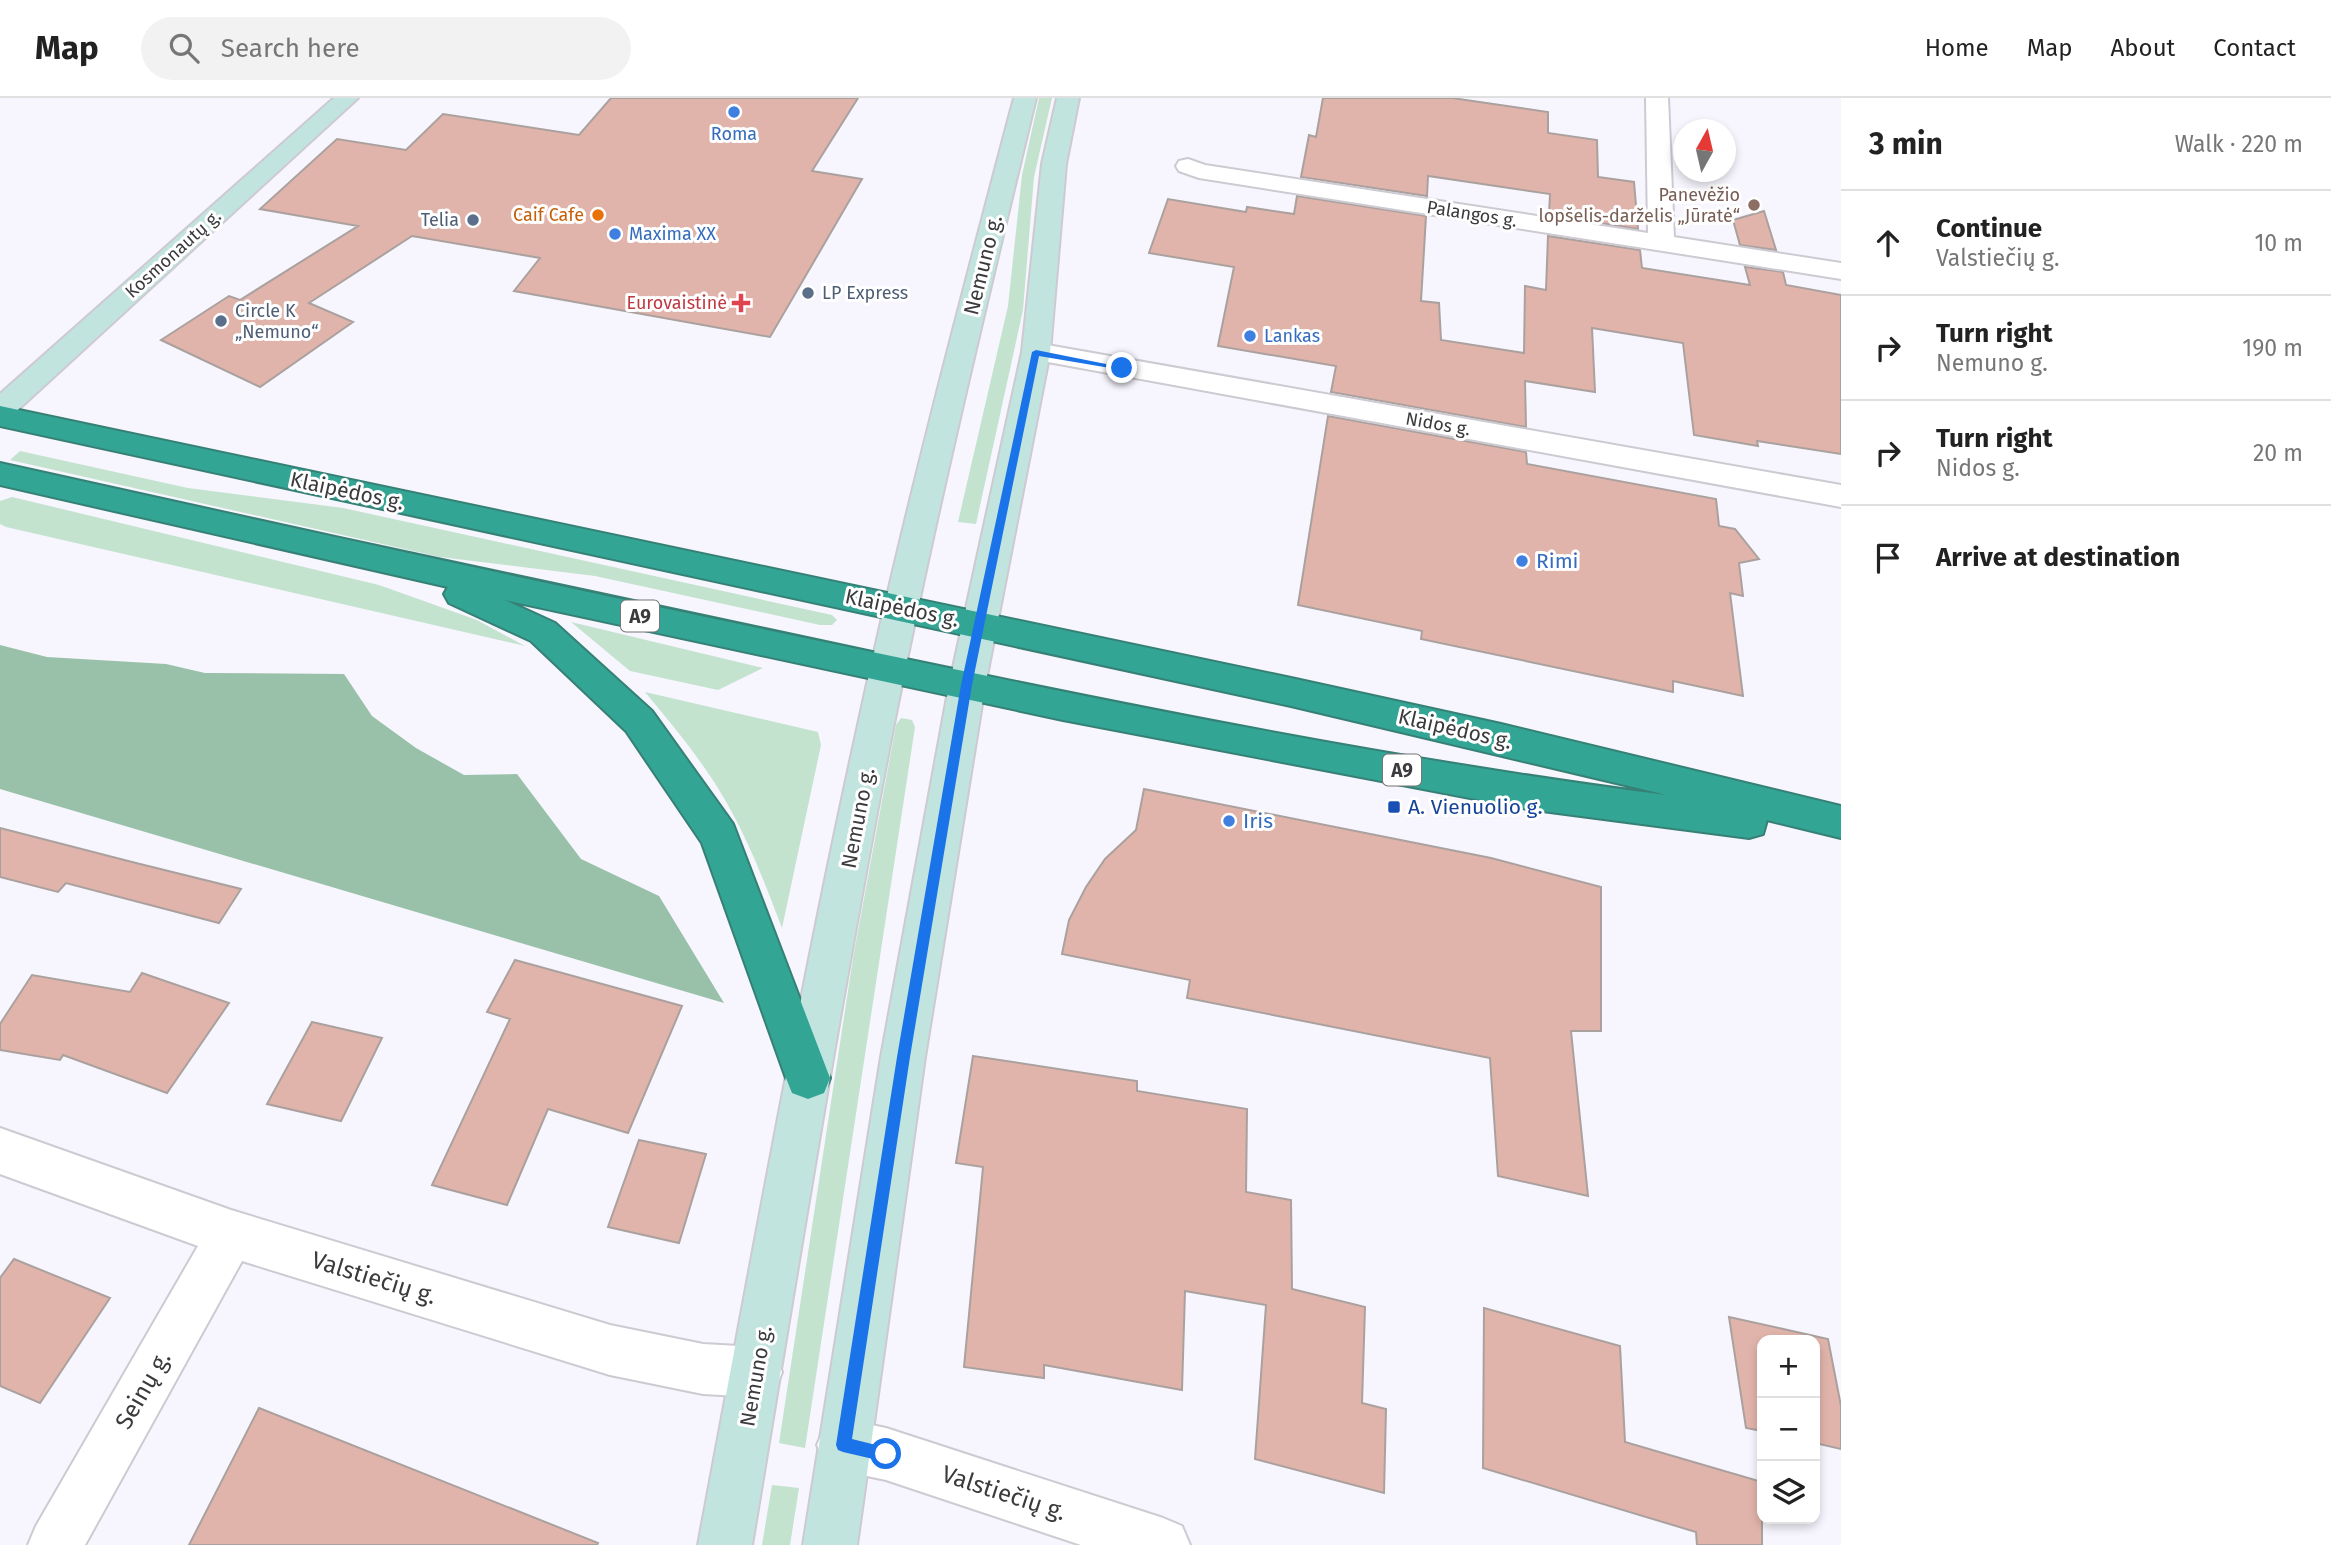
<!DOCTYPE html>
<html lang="en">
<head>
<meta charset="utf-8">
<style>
	:root { --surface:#fff; --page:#f2f2f2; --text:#222; --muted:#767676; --line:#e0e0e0 }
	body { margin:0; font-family:"Fira Sans",sans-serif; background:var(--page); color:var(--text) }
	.controls { position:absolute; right:21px; bottom:21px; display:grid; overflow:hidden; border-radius:14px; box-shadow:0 4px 10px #0003 }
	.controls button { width:63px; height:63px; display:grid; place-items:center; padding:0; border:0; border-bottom:2px solid var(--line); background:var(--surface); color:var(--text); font:35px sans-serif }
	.compass { position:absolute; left:1673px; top:21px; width:63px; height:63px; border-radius:50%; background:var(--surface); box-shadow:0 4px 10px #0003; rotate:8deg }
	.stop { position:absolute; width:21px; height:21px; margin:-16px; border:5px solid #1a73e8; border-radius:50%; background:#fff }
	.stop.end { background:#1a73e8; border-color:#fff; box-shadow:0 2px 7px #0008 }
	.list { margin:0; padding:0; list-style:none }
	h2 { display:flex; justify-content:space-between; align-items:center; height:91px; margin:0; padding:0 28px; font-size:30px }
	h2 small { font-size:23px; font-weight:400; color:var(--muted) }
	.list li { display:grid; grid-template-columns:46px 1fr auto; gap:21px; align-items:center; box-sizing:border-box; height:105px; padding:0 28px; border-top:2px solid var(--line) }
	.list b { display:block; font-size:26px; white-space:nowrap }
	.list p { margin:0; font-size:23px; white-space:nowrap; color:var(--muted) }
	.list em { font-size:23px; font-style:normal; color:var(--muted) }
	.icon { flex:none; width:38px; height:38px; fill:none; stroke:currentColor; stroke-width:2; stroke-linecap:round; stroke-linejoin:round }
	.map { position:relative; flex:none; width:1841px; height:1447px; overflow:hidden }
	header { display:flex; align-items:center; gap:42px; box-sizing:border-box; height:98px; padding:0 35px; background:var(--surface); border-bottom:2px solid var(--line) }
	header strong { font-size:33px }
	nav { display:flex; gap:38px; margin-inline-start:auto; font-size:24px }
	.search { width:490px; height:63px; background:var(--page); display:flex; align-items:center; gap:18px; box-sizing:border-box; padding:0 24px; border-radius:38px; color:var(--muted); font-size:26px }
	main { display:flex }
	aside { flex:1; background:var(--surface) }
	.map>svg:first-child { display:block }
	.green { fill:#c3e3cf }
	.forest { fill:#99c0a8 }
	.building { fill:#e1b4ab; stroke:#aaa19f; stroke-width:2 }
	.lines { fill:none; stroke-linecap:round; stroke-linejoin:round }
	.street-casing { stroke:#cdcad2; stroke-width:4 }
	.secondary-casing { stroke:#cdcad2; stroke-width:4 }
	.highway-casing { stroke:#368076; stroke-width:4 }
	.street { fill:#fff; fill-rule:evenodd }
	.secondary { fill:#c2e4df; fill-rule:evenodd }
	.highway { fill:#33a594; fill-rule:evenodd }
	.route { fill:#1a73e8 }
	.shop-dot { fill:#3f7fe0; stroke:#fff; stroke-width:2.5 }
	.education-dot { fill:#8d6e63; stroke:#fff; stroke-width:2.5 }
	.food-dot { fill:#e8710a; stroke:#fff; stroke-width:2.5 }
	.service-dot { fill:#5c6f8a; stroke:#fff; stroke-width:2.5 }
	.health-dot { fill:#e0444e; stroke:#fff; stroke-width:2.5 }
	.transit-dot { fill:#1a4fb4; stroke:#fff; stroke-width:2.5 }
	.labels { text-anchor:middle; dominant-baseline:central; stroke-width:6; stroke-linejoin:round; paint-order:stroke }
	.far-shop-label { font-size:18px; fill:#366cbe; stroke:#fff; text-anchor:start }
	.far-education-label { font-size:18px; fill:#785e54; stroke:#fff; text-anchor:end }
	.far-street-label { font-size:18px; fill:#3b3a3d; stroke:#fff }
	.far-food-label { font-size:18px; fill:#c56008; stroke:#fff; text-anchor:end }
	.far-service-label { font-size:18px; fill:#4e5e75; stroke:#fff; text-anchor:start }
	.far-health-label { font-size:18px; fill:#be3a42; stroke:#fff; text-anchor:end }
	.shield { fill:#fff; stroke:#767577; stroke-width:2 }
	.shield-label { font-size:19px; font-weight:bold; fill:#3b3a3d }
	.street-label { font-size:21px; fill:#3b3a3d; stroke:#fff }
	.shop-label { font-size:21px; fill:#366cbe; stroke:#fff; text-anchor:start }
	.transit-label { font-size:21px; fill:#164399; stroke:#fff; text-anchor:start }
	.near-street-label { font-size:24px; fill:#3b3a3d; stroke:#fff }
</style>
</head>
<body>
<header>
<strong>Map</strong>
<div class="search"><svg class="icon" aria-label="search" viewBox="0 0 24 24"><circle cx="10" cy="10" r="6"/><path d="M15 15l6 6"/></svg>Search here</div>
<nav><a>Home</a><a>Map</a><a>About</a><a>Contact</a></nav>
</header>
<main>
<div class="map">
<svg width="1841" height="1447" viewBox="0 0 1841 1447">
	<rect width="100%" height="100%" fill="#f7f5fd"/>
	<path class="green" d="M1039,0H1052L1034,79L1023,212L976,426L958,424L1008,208L1022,77Z
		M20,353L188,390L343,410L832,517L837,522L832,527H820L595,478L440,459L10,362Z
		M12,399L379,487L477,522L525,548L6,429L0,426V403Z
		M571,524L763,570L718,592L630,573Z
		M645,594L818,634L821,647L782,830C766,788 750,746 728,707C705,666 675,630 645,594Z
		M901,620L912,622L915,629L805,1350L779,1345L853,860L896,627Z
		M772,1387L799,1390L790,1447H762Z"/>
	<path class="forest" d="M0,547L47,559L166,566L205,575L344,576L372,618L416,650L464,677L517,676L581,761L659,798L724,905L0,691Z"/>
	<path class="building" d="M611,0H858L812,73L862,81L770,239L514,193L540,160L412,138L309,205L353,224L260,289L161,242L229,198L240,202L358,128L260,111L337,41L406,52L443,16L579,37Z
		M1323,0H1452L1548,14V35L1597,42L1598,79L1634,84L1638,131L1549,117L1550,96L1428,78L1427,98L1301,79L1309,37L1316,39Z
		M1297,98L1426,118L1421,203L1439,205L1441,242L1524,255L1525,188L1546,192L1548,138L1640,152L1642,170L1750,187L1745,169L1783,174L1786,187L1841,197V356L1757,343L1758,348L1694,337L1683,245L1592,230L1595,294L1525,283L1526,329L1331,294L1336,268L1218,248L1234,169L1149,155L1168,101L1246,114L1247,109L1294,116Z
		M1764,113L1776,152L1740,147L1733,122Z
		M1328,318L1526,354L1527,366L1716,401L1719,428L1735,431L1759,461L1739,465L1743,498L1730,495L1743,598L1673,583V594L1421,541L1422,533L1298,507Z
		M1144,691L1491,760L1601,789V933H1571L1588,1098L1498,1078L1490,960L1187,900L1190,882L1062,856L1069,822L1086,789L1105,761L1136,732Z
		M0,730L136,765L241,791L219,825L66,785L58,794L0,779Z
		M515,862L682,908L628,1035L548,1011L507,1107L432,1087L510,921L487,914Z
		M142,875L229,905L167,995L63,957L60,962L0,952V926L32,877L130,894Z
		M312,924L382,940L341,1023L267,1006Z
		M973,958L1137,983V993L1247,1011L1246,1094L1291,1102L1292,1191L1365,1209L1362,1305L1386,1311L1384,1395L1255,1361L1266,1207L1185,1193L1182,1292L1044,1267V1280L964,1269L983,1069L956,1065Z
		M639,1042L706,1056L679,1145L608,1129Z
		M14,1161L110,1200L40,1305L0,1288V1180Z
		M1484,1210L1620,1248L1625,1344L1762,1384V1447H1697L1696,1434L1483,1370Z
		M1729,1219L1828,1241L1841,1308V1351L1815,1345V1242H1762V1333L1746,1330Z
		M259,1310L598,1445L597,1447H189Z"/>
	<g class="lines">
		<g class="street-casing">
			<path id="street" d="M1646,0H1668L1674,139L1841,165V181L1199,80L1179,73L1176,68L1179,63L1188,61L1205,67L1648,135Z
				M1036,245L1841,387V409L1026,260L1022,254L1026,248Z
				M0,1030L231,1112L610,1227L703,1246L757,1249L775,1256L782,1274L775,1292L757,1299L703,1296L610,1277L242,1163L85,1447H28L36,1428L198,1148L0,1076Z
				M843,1321L886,1330L1163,1420L1182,1428L1190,1447H1081L886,1382L843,1373L825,1365L817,1347L825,1329Z"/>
		</g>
		<g class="secondary-casing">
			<path id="secondary" d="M334,0H358L10,319L0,322V296Z
				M1014,0H1036C985,211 934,423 892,636C840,905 797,1176 752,1447H698C749,1176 797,905 856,636C902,422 958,211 1014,0Z
				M1057,0H1079L1066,66L1050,254L985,588L925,959L857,1447H803L881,959L949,588L1022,254L1042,66Z"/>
		</g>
		<g class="highway-casing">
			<path id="highway" d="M0,308L1291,580L1501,626L1841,708V740L1767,722L1763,736L1749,740L1527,711L1063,622L505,502L555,525L652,613L733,726L830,980L824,995L808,1001L792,995L786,980L702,745L626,633L531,543L449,505L444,496L448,489L0,387V365C292,430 584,494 877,555C1139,610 1402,663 1667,697L1291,608L0,328Z"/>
		</g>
		<use href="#street" class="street"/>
		<use href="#secondary" class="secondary"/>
		<use href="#highway" class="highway"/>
	</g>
	<path class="route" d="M1036,252L1126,270L1122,272L1039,258L972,587L910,959L852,1341L892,1351L894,1356L892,1362L886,1364L843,1354L838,1352L836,1347L897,959L961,587L1032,254Z"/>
	<g class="shop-dot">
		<circle cx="734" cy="14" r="7"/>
		<circle cx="615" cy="136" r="7"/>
		<circle cx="1250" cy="238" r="7"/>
		<circle cx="1522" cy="463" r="7"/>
		<circle cx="1229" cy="723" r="7"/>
	</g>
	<circle class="education-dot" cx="1754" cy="107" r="7"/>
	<circle class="food-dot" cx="598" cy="117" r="7"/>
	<g class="service-dot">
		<circle cx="473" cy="122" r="7"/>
		<circle cx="808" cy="195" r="7"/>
		<circle cx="221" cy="223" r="7"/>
	</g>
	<path class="health-dot" d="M737.5 194.5h7v7h7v7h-7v7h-7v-7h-7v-7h7z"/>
	<rect class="transit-dot" x="1387" y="702" width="14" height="14" rx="3.5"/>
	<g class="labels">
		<g class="far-shop-label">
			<text x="734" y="36" text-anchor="middle">Roma</text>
			<text x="629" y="136">Maxima XX</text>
			<text x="1264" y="238">Lankas</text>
		</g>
		<g class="far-education-label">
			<text x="1740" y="97">Panevėžio<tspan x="1740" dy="21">lopšelis-darželis „Jūratė“</tspan></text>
		</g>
		<g class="far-street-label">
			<text transform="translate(1472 116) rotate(9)">Palangos g.</text>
			<text transform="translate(173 156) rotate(-42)">Kosmonautų g.</text>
			<text transform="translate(1438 326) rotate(10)">Nidos g.</text>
		</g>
		<g class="far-food-label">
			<text x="584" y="117">Caif Cafe</text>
		</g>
		<g class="far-service-label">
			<text x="459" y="122" text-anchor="end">Telia</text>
			<text x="822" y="195">LP Express</text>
			<text x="235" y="213">Circle K<tspan x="235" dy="21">„Nemuno“</tspan></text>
		</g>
		<g class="far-health-label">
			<text x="727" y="205">Eurovaistinė</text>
		</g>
		<g class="shield">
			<rect x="621" y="502.5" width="38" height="31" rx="5"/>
			<rect x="1383" y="656.5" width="38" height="31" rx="5"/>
		</g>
		<g class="shield-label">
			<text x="640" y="518">A9</text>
			<text x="1402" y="672">A9</text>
		</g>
		<g class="street-label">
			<text transform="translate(983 167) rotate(-76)">Nemuno g.</text>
			<text transform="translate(347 393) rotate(12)">Klaipėdos g.</text>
			<text transform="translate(902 510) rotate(12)">Klaipėdos g.</text>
			<text transform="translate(1455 631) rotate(13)">Klaipėdos g.</text>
			<text transform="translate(858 720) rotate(-79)">Nemuno g.</text>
			<text transform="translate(756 1278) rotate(-80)">Nemuno g.</text>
		</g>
		<g class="shop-label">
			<text x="1536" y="463">Rimi</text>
			<text x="1243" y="723">Iris</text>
		</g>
		<g class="transit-label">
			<text x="1408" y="709">A. Vienuolio g.</text>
		</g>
		<g class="near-street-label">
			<text transform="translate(374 1180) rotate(17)">Valstiečių g.</text>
			<text transform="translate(143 1292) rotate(-60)">Seinų g.</text>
			<text transform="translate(1004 1395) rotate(18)">Valstiečių g.</text>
		</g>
	</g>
</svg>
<div class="controls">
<button>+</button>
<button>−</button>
<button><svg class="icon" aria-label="layers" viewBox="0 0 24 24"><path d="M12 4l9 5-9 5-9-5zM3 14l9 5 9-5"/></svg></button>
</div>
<svg class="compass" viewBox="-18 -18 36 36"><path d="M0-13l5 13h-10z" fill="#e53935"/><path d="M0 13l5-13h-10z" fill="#767676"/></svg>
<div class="stop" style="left:886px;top:1356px"></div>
<div class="stop end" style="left:1122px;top:270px"></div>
</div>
<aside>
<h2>3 min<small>Walk · 220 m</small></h2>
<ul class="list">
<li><svg class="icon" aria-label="ahead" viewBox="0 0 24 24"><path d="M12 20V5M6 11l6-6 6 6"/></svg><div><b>Continue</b><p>Valstiečių g.</p></div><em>10 m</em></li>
<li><svg class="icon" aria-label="right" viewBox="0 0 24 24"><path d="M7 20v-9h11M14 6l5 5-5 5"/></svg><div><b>Turn right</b><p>Nemuno g.</p></div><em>190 m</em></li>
<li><svg class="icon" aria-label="right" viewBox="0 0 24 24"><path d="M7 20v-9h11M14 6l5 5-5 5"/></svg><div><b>Turn right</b><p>Nidos g.</p></div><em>20 m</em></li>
<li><svg class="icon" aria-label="arrive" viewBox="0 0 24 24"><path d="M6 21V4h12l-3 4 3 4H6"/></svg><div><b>Arrive at destination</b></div></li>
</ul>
</aside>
</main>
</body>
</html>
